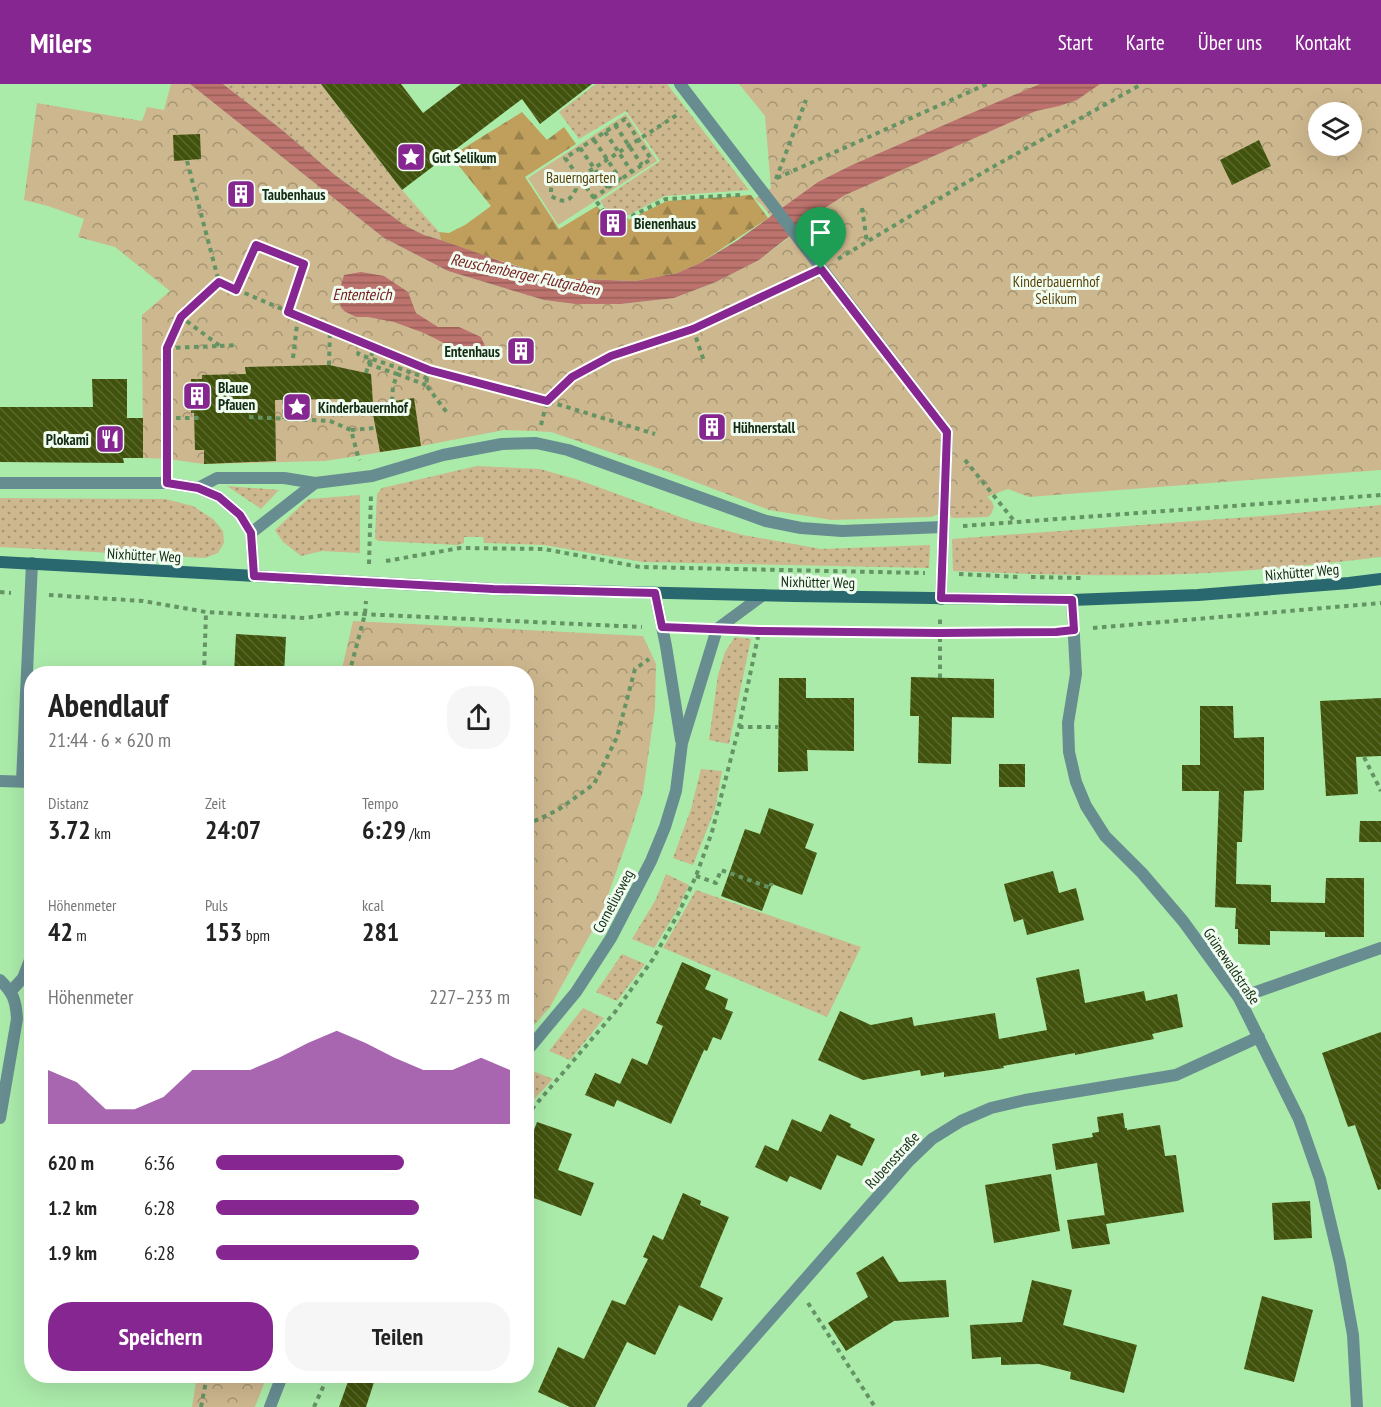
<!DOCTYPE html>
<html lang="de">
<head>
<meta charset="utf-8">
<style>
  :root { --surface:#fff; --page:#f6f6f6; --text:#222; --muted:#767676; --accent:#862690 }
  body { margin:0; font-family:"PT Sans Narrow",sans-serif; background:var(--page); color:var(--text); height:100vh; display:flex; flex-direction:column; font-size:22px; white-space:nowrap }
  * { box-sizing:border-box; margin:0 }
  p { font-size:20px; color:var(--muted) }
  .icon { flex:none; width:33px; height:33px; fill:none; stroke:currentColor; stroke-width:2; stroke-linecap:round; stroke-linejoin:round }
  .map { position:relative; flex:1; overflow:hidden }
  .panel { position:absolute; left:24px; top:582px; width:510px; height:717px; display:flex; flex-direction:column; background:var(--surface); border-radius:24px; box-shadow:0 6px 24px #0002 }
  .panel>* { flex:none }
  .buttons { position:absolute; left:1308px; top:18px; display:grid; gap:12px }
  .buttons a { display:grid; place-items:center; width:54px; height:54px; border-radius:50%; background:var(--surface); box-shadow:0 6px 24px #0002; font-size:30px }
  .pin { position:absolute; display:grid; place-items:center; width:51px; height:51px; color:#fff; margin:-62px -26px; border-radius:50% 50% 50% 0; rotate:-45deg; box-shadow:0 0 6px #0007 }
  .pin .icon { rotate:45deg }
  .round { display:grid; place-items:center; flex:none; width:63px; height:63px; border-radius:24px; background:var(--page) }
  .summary { display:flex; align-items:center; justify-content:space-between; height:102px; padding:0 24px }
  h1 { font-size:33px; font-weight:600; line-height:45px }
  .figures { display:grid; grid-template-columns:repeat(3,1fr); gap:9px; height:102px; padding:6px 24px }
  .figures div { display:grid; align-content:center }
  .figures b { font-size:26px; font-weight:600 }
  .figures small { font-size:16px; font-weight:400 }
  .figures p { font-size:16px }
  .chart { height:168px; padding:12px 24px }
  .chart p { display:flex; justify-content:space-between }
  .chart svg { width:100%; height:108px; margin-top:6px; fill:var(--accent); opacity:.7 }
  .action { display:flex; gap:12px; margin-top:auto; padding:12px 24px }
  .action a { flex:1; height:69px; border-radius:24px; background:var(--accent); color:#fff; font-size:24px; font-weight:600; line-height:69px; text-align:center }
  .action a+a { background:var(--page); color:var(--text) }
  ul { padding:0 24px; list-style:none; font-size:20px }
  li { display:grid; grid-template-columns:96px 72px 1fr; align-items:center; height:45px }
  li i { height:15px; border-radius:8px; background:var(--accent) }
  header { display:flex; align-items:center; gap:36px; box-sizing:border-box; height:84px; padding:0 30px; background:var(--accent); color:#fff }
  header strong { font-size:28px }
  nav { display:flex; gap:33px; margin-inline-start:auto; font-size:21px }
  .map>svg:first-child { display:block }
  .grass { fill:url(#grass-dots) }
  .forest { fill:url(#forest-firs) }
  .park { fill:url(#park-crowns); fill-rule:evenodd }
  .garden { fill:#cdb78e }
  .water { fill:url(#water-rules) }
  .building { fill:url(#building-back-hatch) }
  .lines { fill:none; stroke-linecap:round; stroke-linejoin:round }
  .path { stroke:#649364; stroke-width:4; stroke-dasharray:4.5 4.5; stroke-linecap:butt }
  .service { stroke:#678d91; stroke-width:12 }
  .minor { stroke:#678d91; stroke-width:12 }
  .secondary { stroke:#29686e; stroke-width:12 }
  .route-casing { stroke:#fff; stroke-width:12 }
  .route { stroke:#862690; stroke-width:8 }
  .labels { text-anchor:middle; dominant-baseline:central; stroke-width:6; stroke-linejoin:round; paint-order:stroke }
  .poi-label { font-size:15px; font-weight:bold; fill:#132d14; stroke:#f1fdf0; text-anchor:start }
  .park-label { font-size:15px; fill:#59420b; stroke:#f1fdf0 }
  .street-label { font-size:15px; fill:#132d14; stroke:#f1fdf0 }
  .water-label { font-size:16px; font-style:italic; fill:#751a1d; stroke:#f1fdf0 }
</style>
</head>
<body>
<header>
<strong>Milers</strong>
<nav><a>Start</a><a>Karte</a><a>Über uns</a><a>Kontakt</a></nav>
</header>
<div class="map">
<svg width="1381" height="1323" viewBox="0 0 1381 1323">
  <defs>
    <pattern id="grass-dots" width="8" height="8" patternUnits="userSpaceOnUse" patternTransform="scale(1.5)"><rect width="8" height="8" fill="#cdb78e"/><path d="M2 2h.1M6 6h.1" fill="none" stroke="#a59573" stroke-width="1.8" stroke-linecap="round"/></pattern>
    <pattern id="forest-firs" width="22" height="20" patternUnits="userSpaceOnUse" patternTransform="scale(1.5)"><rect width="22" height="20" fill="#c09f5c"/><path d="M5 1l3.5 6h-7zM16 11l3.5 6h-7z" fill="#9b824b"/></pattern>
    <pattern id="park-crowns" width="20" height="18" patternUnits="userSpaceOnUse" patternTransform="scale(1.5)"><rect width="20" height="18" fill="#cdb78e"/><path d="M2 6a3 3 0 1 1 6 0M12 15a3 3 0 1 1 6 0" fill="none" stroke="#a59573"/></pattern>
    <pattern id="water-rules" width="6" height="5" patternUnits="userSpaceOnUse" patternTransform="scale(1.5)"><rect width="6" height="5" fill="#bc726d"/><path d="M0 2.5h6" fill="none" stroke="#985e58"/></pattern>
    <pattern id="building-back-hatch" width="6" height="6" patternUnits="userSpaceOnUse" patternTransform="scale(1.5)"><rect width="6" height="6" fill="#40520b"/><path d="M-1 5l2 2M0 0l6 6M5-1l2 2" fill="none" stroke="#58682e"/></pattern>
  </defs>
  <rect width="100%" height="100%" fill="#abebaa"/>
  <g class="grass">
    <polygon points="223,0 321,0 402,106 439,148 441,156 424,151 406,142 384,126 335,91 281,45"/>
    <polygon points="596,0 667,0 749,106 665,112 621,135 609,130 600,117 660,77 626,27 579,55 559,28"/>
    <polygon points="477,382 540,385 579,396 691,437 743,451 794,460 821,465 930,461 929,484 643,478 544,461 484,459 483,453 464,453 464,459 458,461 379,457 375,455 377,410 382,404"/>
    <polygon points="954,388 970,391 992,418 994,423 991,430 988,433 954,434 951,433 949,429"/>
    <polygon points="227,402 279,406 261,425"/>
    <polygon points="360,411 360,469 322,467 301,472 283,458 275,446 308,415"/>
    <polygon points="0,414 165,415 193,422 213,435 223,447 224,459 218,469 205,474 0,463"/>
    <path d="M1381,421v52c-74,9 -148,16 -223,18 -68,1 -136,-1 -205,-4l-1,-32 323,-24z"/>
    <polygon points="735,553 751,555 729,660 709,656 718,591 725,568"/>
    <polygon points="701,685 722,687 715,725 693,781 673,774 691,725"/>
    <polygon points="666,790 689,801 676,828 654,864 632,855 656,815"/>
    <polygon points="696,806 861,863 827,933 663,864"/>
    <polygon points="622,870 645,880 617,917 596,908"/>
    <polygon points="583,924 604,934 570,976 549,967"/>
    <polygon points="530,986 553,995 527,1023 527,990"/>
  </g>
  <polygon class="forest" points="522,28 547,56 564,43 576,60 525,93 559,145 597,122 606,133 620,140 667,117 751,111 768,134 700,179 677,189 635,197 556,194 476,169 441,156 439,148 449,149 465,141 491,122 451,72"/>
  <g class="park">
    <path d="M171,0h19l194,154 64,33 96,29 31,4h46l53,-6 42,-16 43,-22 28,-21 -24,-33 -8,-7 16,-11 -6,-72 -26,-32h642v386l-352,27 -21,-8 -77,28 -99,3 -63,-10 -103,-39 -115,-39 -18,-1 -29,-1 -83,16 -96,15 -121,3 -36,-5 -25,-1 -1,-143 28,-24 -55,-44 -37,-10 6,-18 -36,-13 -24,-6 13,-97 105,18 5,-14 17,3zM1318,28h34v34h-34z"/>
    <polygon points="353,537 643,552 656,580 655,624 643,708 630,749 601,831 550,923 527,949 526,590 341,589"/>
    <polygon points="197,1292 267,1292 255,1323 192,1323"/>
  </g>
  <polygon class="garden" points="626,30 657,77 558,141 528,94"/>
  <g class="water">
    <polygon points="190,0 223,0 281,45 335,91 406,142 424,151 441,156 503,178 556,194 635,197 677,189 700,179 738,156 818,98 852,81 974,28 1040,0 1100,0 1077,16 1059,22 1036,27 845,111 823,125 801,142 787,154 759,176 716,198 674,214 621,220 575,220 544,216 448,187 384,154"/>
    <polygon points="361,188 384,192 408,208 416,229 438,243 459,243 481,253 485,262 479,270 474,271 464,269 424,249 394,238 368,233 356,233 344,227 337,215 344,191"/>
  </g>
  <g class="building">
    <polygon points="321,0 401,0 423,29 461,0 592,0 540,40 522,15 402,106"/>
    <polygon points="200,50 201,75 174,77 173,51"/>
    <polygon points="1259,56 1271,82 1232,101 1220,76"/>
    <polygon points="329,281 371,290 373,320 414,314 421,362 380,368 372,325 342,326 342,315 275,316 276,377 204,380 204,366 195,366 194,329 191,329 191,295 202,295 202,291 246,290 245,283"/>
    <polygon points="92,295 127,295 127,334 143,334 143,374 123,374 124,379 0,378 0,323 93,323"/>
    <polygon points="236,550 286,553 284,590 234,590"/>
    <polygon points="911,593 994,595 994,634 952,633 951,680 918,679 919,632 910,632"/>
    <polygon points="779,594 806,594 806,614 854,614 854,667 807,666 808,687 778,688"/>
    <polygon points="1381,614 1381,672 1356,673 1358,710 1326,712 1320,617"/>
    <polygon points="1200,622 1233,622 1234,654 1264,653 1264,706 1244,707 1242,758 1237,758 1236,800 1271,801 1271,818 1325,819 1326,794 1364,794 1364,853 1325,853 1325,848 1270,847 1270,861 1238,860 1238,845 1235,845 1236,824 1215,823 1219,707 1182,707 1182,681 1200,681"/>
    <rect x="999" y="680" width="26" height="23"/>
    <polygon points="769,724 814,740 805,764 817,769 802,811 772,800 762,827 721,812 745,745 760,750"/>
    <polygon points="1360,737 1381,737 1381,758 1359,758"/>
    <polygon points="1053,787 1059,809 1076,804 1084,836 1027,851 1023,835 1014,838 1004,800"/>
    <polygon points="682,878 711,891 705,905 728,915 725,925 733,928 721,956 713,953 707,967 704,966 671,1040 617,1016 614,1023 585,1011 595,989 620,1000 632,974 647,981 663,942 656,939"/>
    <polygon points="1079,885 1085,919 1144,907 1146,917 1177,910 1183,943 1152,950 1154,955 1075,971 1075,969 1003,982 1004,984 944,993 944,988 921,992 920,986 863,996 818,976 840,927 871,941 912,933 914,942 995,929 999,955 1047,946 1036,894"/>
    <polygon points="1381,948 1381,1105 1378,1106 1355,1041 1348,1043 1322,969"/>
    <polygon points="1123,1029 1125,1044 1127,1044 1127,1046 1160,1041 1165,1072 1176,1071 1184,1128 1106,1140 1110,1160 1072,1165 1067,1136 1105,1131 1105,1133 1097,1079 1056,1086 1052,1060 1093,1053 1092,1049 1099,1048 1097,1033"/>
    <polygon points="830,1030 851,1040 850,1043 875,1055 862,1082 837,1071 821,1106 790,1092 787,1098 755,1083 765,1061 778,1067 792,1035 821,1048"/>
    <polygon points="537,1038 572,1050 558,1086 594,1099 581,1132 526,1111 526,1067"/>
    <polygon points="1051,1090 1060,1147 994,1159 985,1101"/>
    <polygon points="683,1109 701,1117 700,1121 729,1133 700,1203 723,1214 712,1237 679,1221 655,1271 627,1258 595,1323 570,1323 538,1308 558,1263 584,1275 612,1216 625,1221 648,1175 643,1173 653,1151 663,1156"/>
    <polygon points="1310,1117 1312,1154 1274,1156 1272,1119"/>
    <polygon points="883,1172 899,1198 946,1196 949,1233 894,1237 846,1267 828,1239 868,1213 856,1189"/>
    <polygon points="1032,1196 1072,1206 1063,1241 1137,1261 1124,1309 1070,1295 1071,1288 1039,1280 1001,1281 1001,1273 972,1275 970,1241 1022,1238"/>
    <polygon points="1262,1212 1313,1226 1294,1298 1244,1285"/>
    <polygon points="350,1292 376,1292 366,1323 339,1323"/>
  </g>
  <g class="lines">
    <g class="path">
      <polyline points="615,41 642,81"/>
      <polyline points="605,48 632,88"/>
      <polyline points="594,56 621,96"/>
      <polyline points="580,64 608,104"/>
      <polyline points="187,77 219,198 298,232 429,286 547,317 655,350"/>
      <path d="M565,92l9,5 2,8c-6,13 -12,15 -25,7 -1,-11 3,-19 14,-20z"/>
      <polyline points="777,94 987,0"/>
      <polyline points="776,95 806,16"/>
      <polyline points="574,97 680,29"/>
      <polyline points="593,114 651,75 625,35 565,74 607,132 620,138 666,115 741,111"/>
      <polyline points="862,124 867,158"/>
      <polyline points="838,175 989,85 1142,0"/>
      <polyline points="236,206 256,161 304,180 288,228"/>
      <polyline points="693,245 704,277"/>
      <polyline points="362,259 358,270 427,294 429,286"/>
      <polyline points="220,262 238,261"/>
      <polyline points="167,264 220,262 181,233"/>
      <polyline points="293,274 298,232"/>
      <polyline points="368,280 397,290 393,303 392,317"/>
      <polyline points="329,281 330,245"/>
      <polyline points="366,289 374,263"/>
      <polyline points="397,290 426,301"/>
      <polyline points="427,294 426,301 448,330"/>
      <polyline points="284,316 284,335"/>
      <polyline points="296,316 296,335"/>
      <polyline points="249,333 330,337 351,346 358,372 360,376"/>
      <polyline points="167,334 203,334"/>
      <polyline points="541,341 547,317 572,293 611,272 693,245 805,193"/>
      <polyline points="351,346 375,344"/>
      <polyline points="965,376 1015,438"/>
      <polyline points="168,382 167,264 181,233 219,198"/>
      <polyline points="963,442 1381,411"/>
      <polyline points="386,477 460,464 544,465 640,483 925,489"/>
      <polyline points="369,480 371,410"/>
      <polyline points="959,490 1018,493"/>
      <polyline points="1031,493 1081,494"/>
      <polyline points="0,508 11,509"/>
      <polyline points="49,511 143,517 206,528 305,534 339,529 642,543"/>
      <polyline points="682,544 699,545"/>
      <polyline points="1093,544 1381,519"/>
      <polyline points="748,547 939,549 1056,548"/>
      <polyline points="204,590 206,528"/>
      <polyline points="349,590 365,530 366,517"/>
      <polyline points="940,594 940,533"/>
      <polyline points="739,643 778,643"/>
      <polyline points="1364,673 1381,707"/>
      <polyline points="526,741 558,726 594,700 617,653 635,585 649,575"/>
      <polyline points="696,792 716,799 721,786 771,804 771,799"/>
      <polyline points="526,1032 615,928 653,875 678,830 696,792 712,748 739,643 759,548"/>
      <polyline points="808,1219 875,1323"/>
      <polyline points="201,1323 207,1292"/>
      <polyline points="314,1323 328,1292"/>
    </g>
    <g class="service">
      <polyline points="198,404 217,394 284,394 315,399"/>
      <polyline points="251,449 315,399 372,392 443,371 502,360 536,359 568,366 766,437 801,444 842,447 943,443"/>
      <polyline points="1239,914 1381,864"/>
    </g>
    <g class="minor">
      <polyline points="680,0 947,348 941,515"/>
      <polyline points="0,399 167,399 198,404 219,413 240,431 251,449 254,492"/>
      <polyline points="655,509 666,562 681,656"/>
      <polyline points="1072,516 1076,590 1068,639 1069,668 1076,698 1086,722 1105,752 1142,789 1183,837 1239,914 1299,1035 1320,1095 1340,1179 1353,1251 1357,1323"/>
      <polyline points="0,697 32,698"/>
      <polyline points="22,697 32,479"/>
      <path d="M0,896c13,13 16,20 17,39l-17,99"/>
      <polyline points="11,907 23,894 32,871"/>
      <polyline points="526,968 576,908 611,854 651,777 665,743 676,707 682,659 717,545 763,511"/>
      <polyline points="270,1323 282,1292"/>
      <polyline points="693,1323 908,1078 932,1055 961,1037 991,1024 1025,1016 1176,991 1259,953"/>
    </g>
    <polyline class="secondary" points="0,478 493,505 794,512 1072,516 1198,511 1349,499 1381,495"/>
  </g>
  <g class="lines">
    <g class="route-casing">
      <polygon id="route" points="256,161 304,180 288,228 429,286 547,317 572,293 611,272 693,245 821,185 947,348 941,514 1072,516 1074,546 1056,548 939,549 759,547 662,543 655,509 493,505 254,492 251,449 240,431 219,413 198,404 167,399 167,264 181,233 219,198 236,206"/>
    </g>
    <use href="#route" class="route"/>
  </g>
  <defs>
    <g id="sight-square" transform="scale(1.5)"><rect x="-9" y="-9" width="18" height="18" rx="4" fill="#862690" stroke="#f1fdf0"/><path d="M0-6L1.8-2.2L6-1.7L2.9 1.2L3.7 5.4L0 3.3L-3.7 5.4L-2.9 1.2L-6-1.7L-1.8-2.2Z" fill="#fff"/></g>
    <g id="building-square" transform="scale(1.5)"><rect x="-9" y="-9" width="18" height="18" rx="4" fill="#862690" stroke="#f1fdf0"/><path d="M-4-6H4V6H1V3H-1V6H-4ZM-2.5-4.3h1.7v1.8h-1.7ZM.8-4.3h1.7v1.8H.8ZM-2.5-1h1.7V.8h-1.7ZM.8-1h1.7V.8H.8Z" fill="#fff"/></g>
    <g id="restaurant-square" transform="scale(1.5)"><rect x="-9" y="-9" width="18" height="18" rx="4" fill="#862690" stroke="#f1fdf0"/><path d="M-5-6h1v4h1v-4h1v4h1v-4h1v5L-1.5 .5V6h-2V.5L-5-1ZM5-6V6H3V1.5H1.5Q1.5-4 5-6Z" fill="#fff"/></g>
  </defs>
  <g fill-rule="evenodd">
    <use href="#sight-square" x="411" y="73"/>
    <use href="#building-square" x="241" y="110"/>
    <use href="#building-square" x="613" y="139"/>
    <use href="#building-square" x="521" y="267"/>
    <use href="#building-square" x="197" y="312"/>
    <use href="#sight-square" x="297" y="323"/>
    <use href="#building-square" x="712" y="343"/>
    <use href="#restaurant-square" x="110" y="355"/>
  </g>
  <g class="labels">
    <g class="poi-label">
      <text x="432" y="73">Gut Selikum</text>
      <text x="262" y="110">Taubenhaus</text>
      <text x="634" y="139">Bienenhaus</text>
      <text x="500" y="267" text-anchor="end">Entenhaus</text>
      <text x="218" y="303">Blaue<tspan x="218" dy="17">Pfauen</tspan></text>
      <text x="318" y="323">Kinderbauernhof</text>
      <text x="733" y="343">Hühnerstall</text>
      <text x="89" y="355" text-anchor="end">Plokami</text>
    </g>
    <g class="park-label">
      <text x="581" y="93">Bauerngarten</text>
      <text x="1056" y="197">Kinderbauernhof<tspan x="1056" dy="17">Selikum</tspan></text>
    </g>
    <g class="street-label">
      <text transform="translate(144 471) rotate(3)">Nixhütter Weg</text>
      <text transform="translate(1302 488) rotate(-5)">Nixhütter Weg</text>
      <text transform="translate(818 498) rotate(1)">Nixhütter Weg</text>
      <text transform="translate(613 817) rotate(-62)">Corneliusweg</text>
      <text transform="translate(1232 882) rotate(56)">Grünewaldstraße</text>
      <text transform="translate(892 1076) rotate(-47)">Rubensstraße</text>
    </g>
    <g class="water-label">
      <text transform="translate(525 190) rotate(12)">Reuschenberger Flutgraben</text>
      <text x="362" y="210">Ententeich</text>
    </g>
  </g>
</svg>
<div class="buttons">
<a><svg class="icon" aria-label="layers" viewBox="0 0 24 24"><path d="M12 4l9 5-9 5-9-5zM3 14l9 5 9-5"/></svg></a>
</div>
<div class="pin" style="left:821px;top:185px;background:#1e9e55"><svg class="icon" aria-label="arrive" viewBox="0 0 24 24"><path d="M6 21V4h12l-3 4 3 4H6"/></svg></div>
<section class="panel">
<div class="summary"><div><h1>Abendlauf</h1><p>21:44 · 6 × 620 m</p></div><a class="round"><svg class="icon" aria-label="share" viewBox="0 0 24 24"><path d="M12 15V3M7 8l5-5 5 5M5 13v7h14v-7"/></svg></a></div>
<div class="figures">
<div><p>Distanz</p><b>3.72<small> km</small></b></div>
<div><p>Zeit</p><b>24:07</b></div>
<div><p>Tempo</p><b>6:29<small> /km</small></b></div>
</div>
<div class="figures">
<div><p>Höhenmeter</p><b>42<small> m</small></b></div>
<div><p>Puls</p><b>153<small> bpm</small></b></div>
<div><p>kcal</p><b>281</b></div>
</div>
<div class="chart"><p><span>Höhenmeter</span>227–233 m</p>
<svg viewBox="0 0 160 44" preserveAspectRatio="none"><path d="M0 44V22L10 27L20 38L30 38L40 33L50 22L60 22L70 22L80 17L90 11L100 6L110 11L120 17L130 22L140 22L150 17L160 22V44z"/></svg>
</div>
<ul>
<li><b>620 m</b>6:36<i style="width:64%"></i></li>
<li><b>1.2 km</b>6:28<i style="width:69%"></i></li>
<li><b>1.9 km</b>6:28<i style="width:69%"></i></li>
</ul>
<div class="action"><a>Speichern</a><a>Teilen</a></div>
</section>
</div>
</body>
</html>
